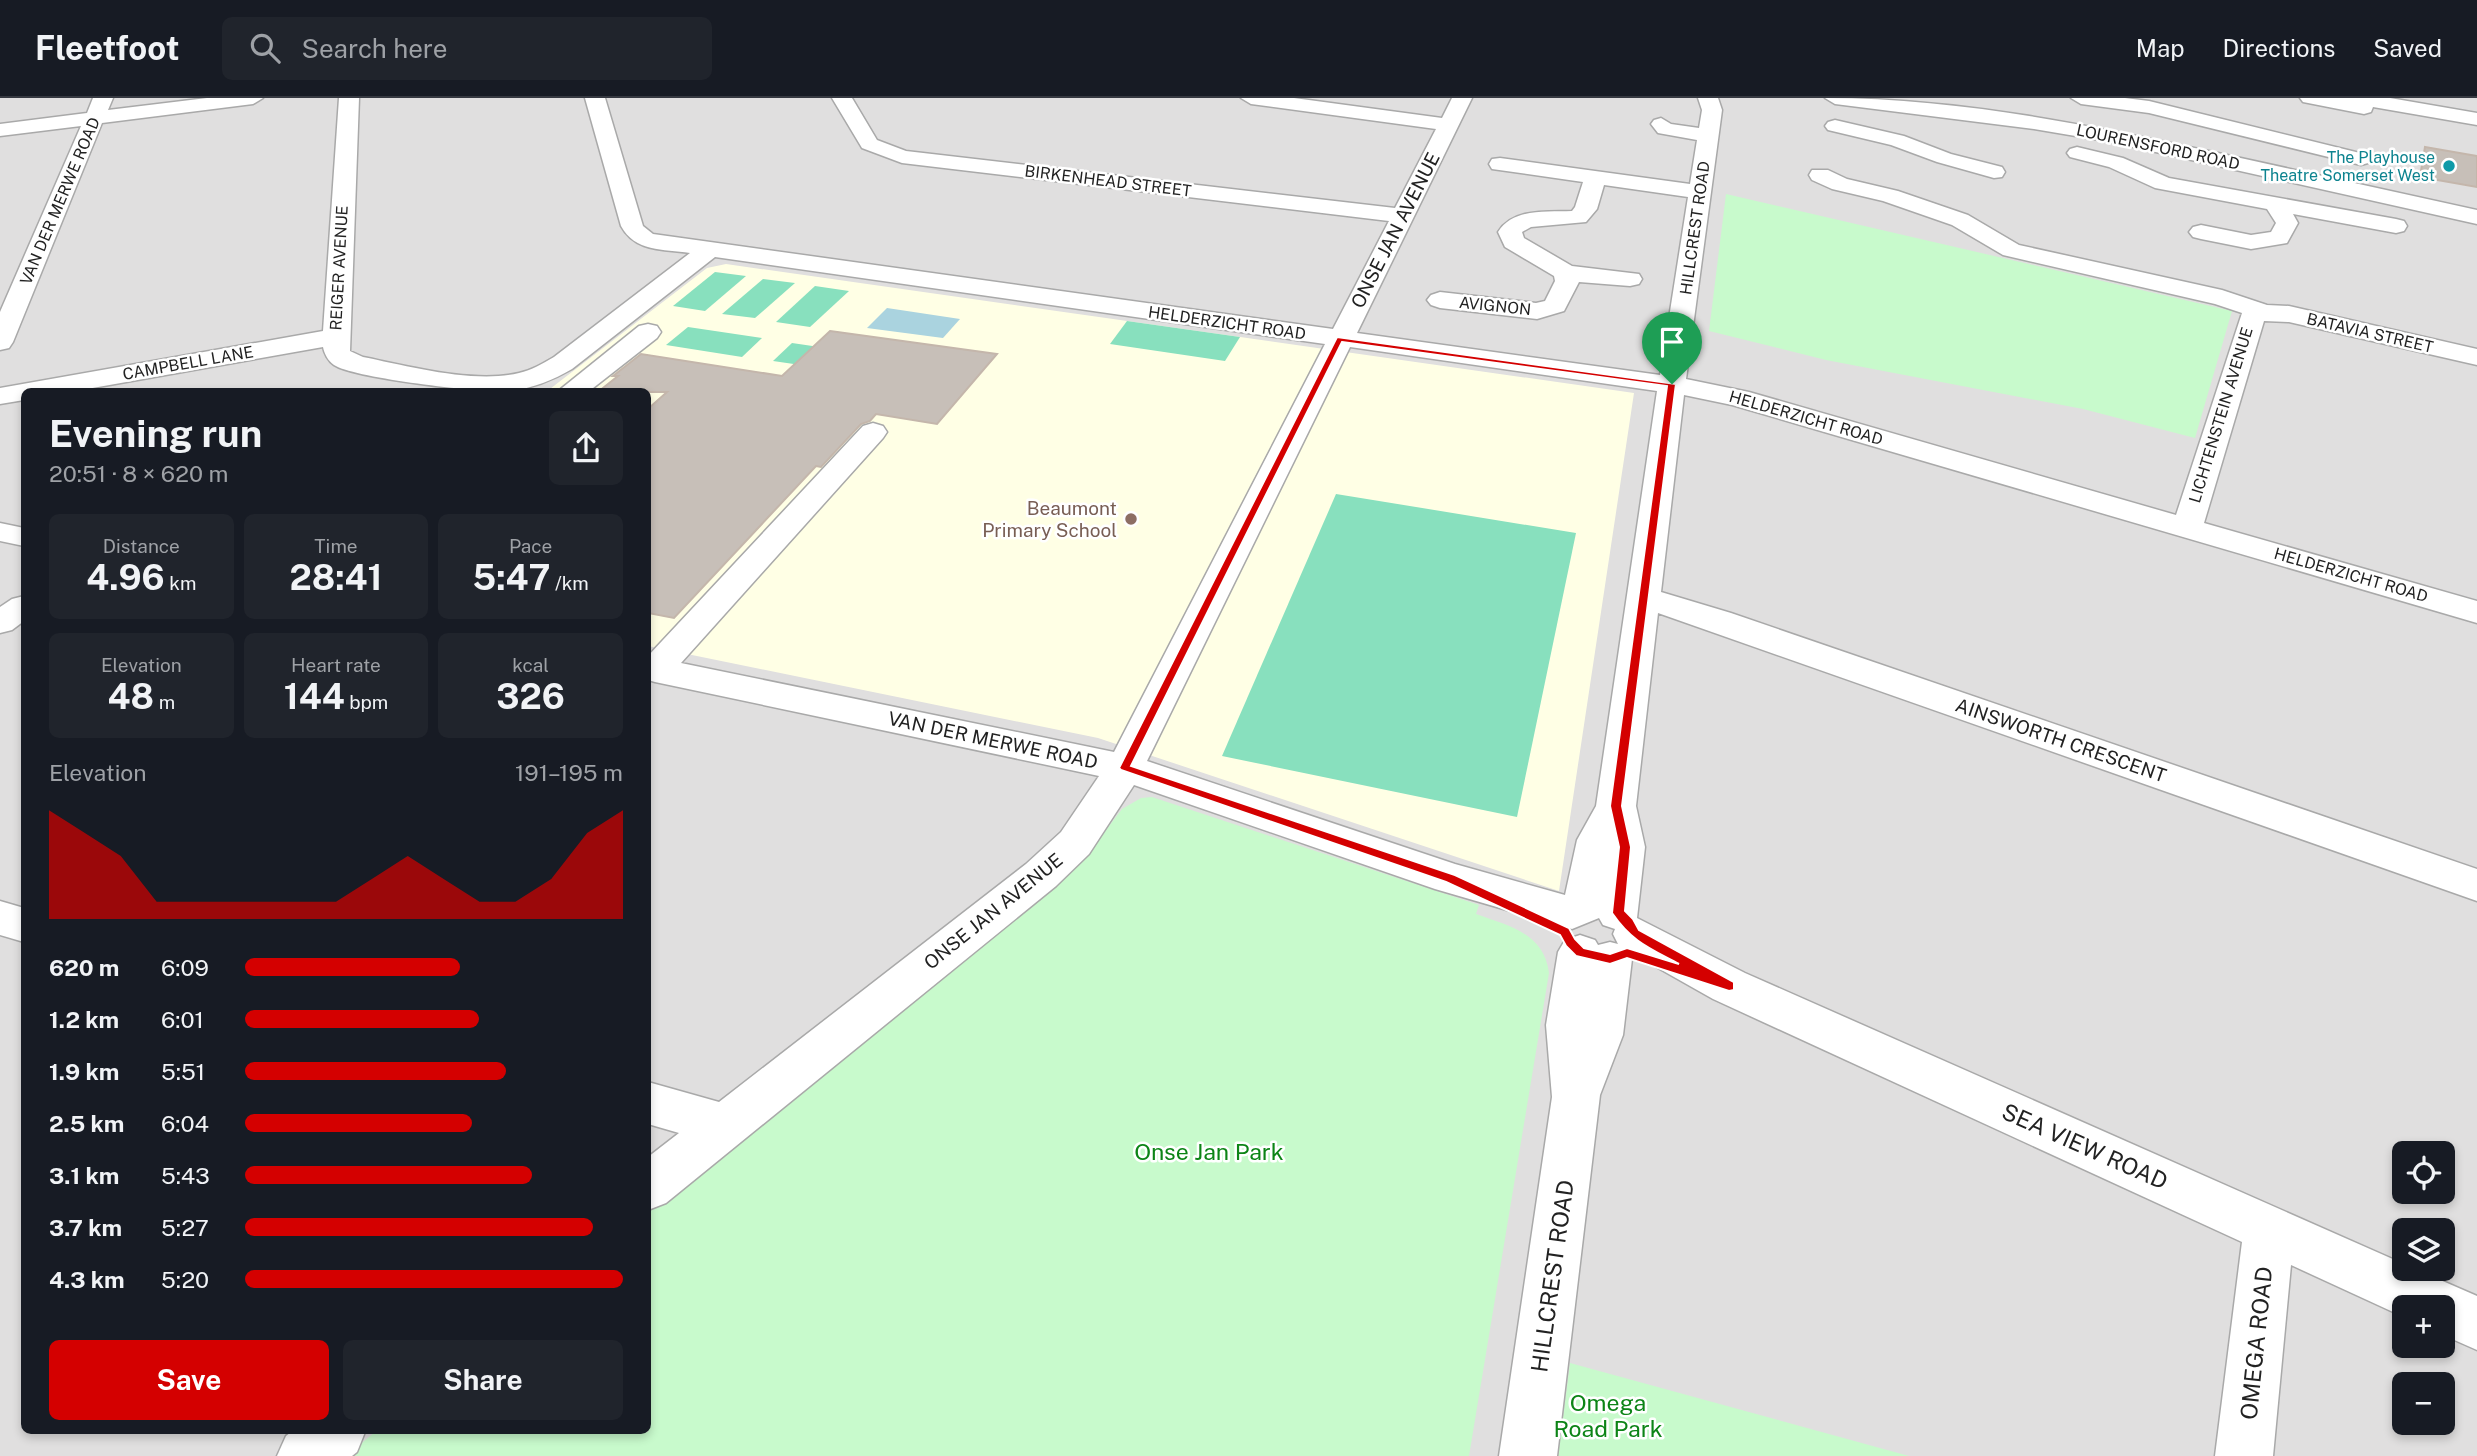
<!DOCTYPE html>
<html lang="en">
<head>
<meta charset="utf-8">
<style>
  :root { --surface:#171b24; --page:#20242c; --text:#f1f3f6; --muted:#9ea1a6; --line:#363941; --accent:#d40000 }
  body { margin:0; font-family:"Public Sans",sans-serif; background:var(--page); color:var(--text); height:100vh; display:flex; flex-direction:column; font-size:26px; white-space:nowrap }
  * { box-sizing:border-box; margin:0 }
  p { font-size:23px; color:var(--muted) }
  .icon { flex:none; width:38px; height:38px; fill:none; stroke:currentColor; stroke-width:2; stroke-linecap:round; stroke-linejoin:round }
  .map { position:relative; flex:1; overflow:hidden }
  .panel { position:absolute; left:21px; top:290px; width:630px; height:1046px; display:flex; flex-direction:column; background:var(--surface); border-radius:10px; box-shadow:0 4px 10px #0003 }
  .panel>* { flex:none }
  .controls { position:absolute; left:2392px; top:1043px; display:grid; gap:14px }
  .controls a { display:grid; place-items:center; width:63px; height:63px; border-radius:10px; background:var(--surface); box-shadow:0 4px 10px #0003; font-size:35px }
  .pin { position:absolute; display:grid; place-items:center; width:60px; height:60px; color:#fff; margin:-72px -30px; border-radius:50% 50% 50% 0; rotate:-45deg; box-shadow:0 0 7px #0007 }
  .pin .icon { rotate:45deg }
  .round { display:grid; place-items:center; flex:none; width:74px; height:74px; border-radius:10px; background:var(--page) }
  .headline { display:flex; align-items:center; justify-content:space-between; height:119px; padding:0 28px }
  h1 { font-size:38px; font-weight:700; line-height:52px }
  .metrics { display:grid; grid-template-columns:repeat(3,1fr); gap:10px; height:119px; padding:7px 28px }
  .metrics div { display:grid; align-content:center; border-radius:10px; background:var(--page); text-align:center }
  .metrics b { font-size:35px; font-weight:700 }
  .metrics small { font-size:19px; font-weight:400 }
  .metrics p { font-size:19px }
  .chart { height:196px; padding:14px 28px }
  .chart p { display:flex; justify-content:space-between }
  .chart svg { width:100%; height:126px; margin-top:7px; fill:var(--accent); opacity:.7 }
  .primary-button { display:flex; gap:14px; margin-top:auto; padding:14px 28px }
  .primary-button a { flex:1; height:80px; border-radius:10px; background:var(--accent); color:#fff; font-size:28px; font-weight:700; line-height:80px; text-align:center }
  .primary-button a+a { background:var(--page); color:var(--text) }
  ul { padding:0 28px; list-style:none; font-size:23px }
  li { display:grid; grid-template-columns:112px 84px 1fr; align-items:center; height:52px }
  li i { height:18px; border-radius:9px; background:var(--accent) }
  header { display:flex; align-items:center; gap:42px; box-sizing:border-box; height:98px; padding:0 35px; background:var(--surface); border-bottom:2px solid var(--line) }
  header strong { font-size:33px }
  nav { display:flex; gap:38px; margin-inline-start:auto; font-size:24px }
  .search { width:490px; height:63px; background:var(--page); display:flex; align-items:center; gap:18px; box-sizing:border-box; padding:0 24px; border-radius:10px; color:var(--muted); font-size:26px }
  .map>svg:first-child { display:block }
  .residential { fill:#e0dfdf; fill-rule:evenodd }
  .education { fill:#ffffe5 }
  .park { fill:#c8facc }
  .pitch { fill:#88e0be }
  .water { fill:#aad3df }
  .building { fill:#c7bfb8; stroke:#c4b6ab; stroke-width:2 }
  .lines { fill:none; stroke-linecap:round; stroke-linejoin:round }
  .minor-casing { stroke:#a9a9a9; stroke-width:3 }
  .minor { fill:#fff; fill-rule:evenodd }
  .route { fill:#d40000; stroke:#fff; stroke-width:2; fill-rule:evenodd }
  .culture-dot { fill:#0f9aa8; stroke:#fff; stroke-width:2.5 }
  .education-dot { fill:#8d6e63; stroke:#fff; stroke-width:2.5 }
  .labels { text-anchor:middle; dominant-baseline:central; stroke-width:5; stroke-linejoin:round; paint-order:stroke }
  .far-street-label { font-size:16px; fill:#222; stroke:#fff }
  .far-culture-label { font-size:16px; fill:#0d838f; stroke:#fff; text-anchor:end }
  .street-label { font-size:19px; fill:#222; stroke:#fff }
  .education-label { font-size:19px; fill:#785e54; stroke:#fff; text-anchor:end }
  .near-street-label { font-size:23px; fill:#222; stroke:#fff }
  .near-park-label { font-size:23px; fill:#0c8416; stroke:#fff }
</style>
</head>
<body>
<header>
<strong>Fleetfoot</strong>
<div class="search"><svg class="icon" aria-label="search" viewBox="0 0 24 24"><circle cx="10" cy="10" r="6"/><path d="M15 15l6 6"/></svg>Search here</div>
<nav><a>Map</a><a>Directions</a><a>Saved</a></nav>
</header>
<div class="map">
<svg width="2477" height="1358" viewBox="0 0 2477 1358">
  <rect width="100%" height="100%" fill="#f2efe9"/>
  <path class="residential" d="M0,0h2477v1358h-2477zM24,294h624v1040h-624zM2404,1055h39v39h-39zM2404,1132h39v39h-39zM2404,1209h39v39h-39zM2404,1286h39v39h-39z"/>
  <polygon class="education" points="726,166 1634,295 1559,793 1098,640 648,548 648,294 546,294 707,170"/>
  <g class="park">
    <polygon points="1726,96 2232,213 2195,340 2083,311 1826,262 1709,233"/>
    <path d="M1152,699l327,108 -3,9c33,12 68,19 73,59l-80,483h-1123l29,-24h273v-219l349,-281 80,-70 19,-19 26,-34 19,-11z"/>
    <polygon points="1570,1265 1909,1358 1558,1358"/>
  </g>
  <g class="pitch">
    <polygon points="715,174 746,178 705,213 673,208"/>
    <polygon points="763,181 795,185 755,220 722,216"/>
    <polygon points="815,188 849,193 810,229 776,224"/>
    <polygon points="1127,223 1240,239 1225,263 1110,246"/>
    <polygon points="688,229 762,240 742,259 666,247"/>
    <polygon points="792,245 867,256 849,274 773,263"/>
    <polygon points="1336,396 1576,435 1517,719 1222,658"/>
  </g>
  <polygon class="water" points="887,210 960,221 943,240 867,230"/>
  <g class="building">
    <polygon points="2425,49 2477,58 2477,89 2420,79"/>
    <polygon points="830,233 997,256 937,326 876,316 870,323 861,326 821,369 816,368 674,520 648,515 648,311 667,294 598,294 618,278 613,278 641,256 782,278"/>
  </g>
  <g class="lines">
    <g class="minor-casing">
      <g id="minor">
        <polygon points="93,0 113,0 108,12 207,0 263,0 253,6 102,25 13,244 9,250 0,252 0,214 81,28 0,38 0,26 87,15"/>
        <path d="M339,0h20l-9,253 13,6c45,9 111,27 156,16 13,-3 23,-9 35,-16l136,-104c-27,-4 -55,-1 -69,-27l-36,-128h20l38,128 10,8 680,95 56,-108 -487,-58 -40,-15 -30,-50h20l25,42 29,11 489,57 41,-79 -185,-25 -10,-6h53l148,20 10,-20h20l-115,235 303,42 28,-178 -84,-12 -7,24 -11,13 -55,5 -9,5 2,6 48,28 67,8 3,5 -3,5 -9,2 -51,-4 -15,29 -27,8 -97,-11 -9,-3 -4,-5 4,-5 9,-3 96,11 9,-2 10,-20 -1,-5 -49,-29 -7,-15c15,-24 48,-20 74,-21l3,-4 8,-25 -91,-13 -3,-5 3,-5 8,-1 190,26 7,-44 -39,-7 -7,-9 3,-4 7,-2 10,6 28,4 3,-18 -4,-12h20l4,12 -36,269 63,13 427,123 66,-202 -27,-9 -212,-49 -51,-30 -69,-24 -51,-12 -20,-9 -3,-5 3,-5h16l19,9 51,12 70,24 51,30 203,45 45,15 22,1 188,43v16l-188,-43 -25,-1 -60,202 273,78v22l-745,-218 -48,-10 -23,197 70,21 746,256v32l-819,-288 -22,193 9,41 -8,71 108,55 659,291v5h11l62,27v54l-34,-15v-28h-39v10l-113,-52 -18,191h-58l27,-214 -529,-243 -85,-48 4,8 -9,76 -23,60 -43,361h-58l53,-359 -6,-72 12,-73 7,-12 15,-5 15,5 3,5 12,-3 8,2 -5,-10 2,-5 -12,-4 -4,-7 -27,11 -137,-40 -301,-104 -45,69 -33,32 -390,317 -18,7v-53l31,-24 -31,-9v-42l71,20 307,-238 35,-32 38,-56 -444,-94 -7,-2v-24l215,-230 10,-3 10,3 4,6 -4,6 -202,225 433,89 211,-408 -610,-87 -143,112c-19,11 -38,19 -61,22 -24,3 -158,-13 -177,-26 -6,-4 -10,-12 -11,-18l-253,45h-46v8l-24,4v-16l323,-57zM1350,249l307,44 -61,415 -19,34 -12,55 -110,-31 -308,-103z"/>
        <path d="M1825,0c133,0 264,27 393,55 86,19 173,38 259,57v14l-366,-82 -77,-13 -199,-25z"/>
        <polygon points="2071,0 2125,0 2149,3 2368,57 2372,61 2368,65 2361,67 2149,15 2081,6"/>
        <polygon points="2300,0 2390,0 2477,15 2477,27 2373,9 2371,14 2364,16 2303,4"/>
        <polygon points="1835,22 1904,38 1951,56 2002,69 2005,74 2002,79 1994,80 1937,64 1891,47 1828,32 1825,28 1828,24"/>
        <polygon points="2077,49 2123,60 2169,80 2396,121 2404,123 2407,128 2404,133 2396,135 2293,116 2298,125 2287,145 2251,151 2201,141 2193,139 2189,134 2193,129 2201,127 2251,137 2271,134 2276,125 2267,111 2155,90 2109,69 2070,59 2067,55 2070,51"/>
        <polygon points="648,226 657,228 661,234 657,240 588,294 557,294 639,228"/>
        <polygon points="0,425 24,430 24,448 0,443"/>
        <polygon points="24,498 24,523 12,532 0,535 0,509 12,501"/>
        <polygon points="0,803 24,810 24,844 0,837"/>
        <polygon points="291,1334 365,1334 357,1354 352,1358 277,1358 286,1338"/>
      </g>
    </g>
    <use href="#minor" class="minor"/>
  </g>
  <path class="route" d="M1337,239l339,47 -54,422 9,41 -6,64 8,8 6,11 95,52v8l-5,1 -102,-33 -17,6 -34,-8 -10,-10 -6,-11 -114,-53 -325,-112 -2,-2zM1342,244l325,44 -57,420 9,41 -7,66c20,29 37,35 67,51l-52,-16 -17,6 -26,-6 -9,-9 -6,-11 -114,-53 -324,-109z"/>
  <circle class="culture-dot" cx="2449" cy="68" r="7"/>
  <circle class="education-dot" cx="1131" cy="421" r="7"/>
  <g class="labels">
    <g class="far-street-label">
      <text transform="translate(2158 49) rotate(12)">LOURENSFORD ROAD</text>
      <text transform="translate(1108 83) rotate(7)">BIRKENHEAD STREET</text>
      <text transform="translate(60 103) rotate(-67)">VAN DER MERWE ROAD</text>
      <text transform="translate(1695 130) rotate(-82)">HILLCREST ROAD</text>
      <text transform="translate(339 170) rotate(-87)">REIGER AVENUE</text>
      <text transform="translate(1495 208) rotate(6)">AVIGNON</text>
      <text transform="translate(1227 225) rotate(8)">HELDERZICHT ROAD</text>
      <text transform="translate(2370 235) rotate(13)">BATAVIA STREET</text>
      <text transform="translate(188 265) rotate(-10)">CAMPBELL LANE</text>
      <text transform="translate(2221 317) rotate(-73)">LICHTENSTEIN AVENUE</text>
      <text transform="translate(1806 320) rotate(16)">HELDERZICHT ROAD</text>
      <text transform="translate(2351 477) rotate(16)">HELDERZICHT ROAD</text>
    </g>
    <g class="far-culture-label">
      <text x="2435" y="59">The Playhouse<tspan x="2435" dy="18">Theatre Somerset West</tspan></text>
    </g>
    <g class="street-label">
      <text transform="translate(1395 132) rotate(-63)">ONSE JAN AVENUE</text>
      <text transform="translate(993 642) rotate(12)">VAN DER MERWE ROAD</text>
      <text transform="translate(2061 642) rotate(19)">AINSWORTH CRESCENT</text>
      <text transform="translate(993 813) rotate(-39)">ONSE JAN AVENUE</text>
    </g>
    <g class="education-label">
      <text x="1117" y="410">Beaumont<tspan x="1117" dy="22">Primary School</tspan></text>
    </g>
    <g class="near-street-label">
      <text transform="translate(2085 1048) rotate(24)">SEA VIEW ROAD</text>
      <text transform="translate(1552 1178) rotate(-82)">HILLCREST ROAD</text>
      <text transform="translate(2256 1245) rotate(-84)">OMEGA ROAD</text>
    </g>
    <g class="near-park-label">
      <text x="1209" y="1053">Onse Jan Park</text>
      <text x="1608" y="1304">Omega<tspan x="1608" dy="26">Road Park</tspan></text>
    </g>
  </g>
</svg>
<div class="controls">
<a><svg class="icon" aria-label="locate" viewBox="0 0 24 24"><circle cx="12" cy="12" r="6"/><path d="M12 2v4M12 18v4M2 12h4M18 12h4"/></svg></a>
<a><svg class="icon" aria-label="layers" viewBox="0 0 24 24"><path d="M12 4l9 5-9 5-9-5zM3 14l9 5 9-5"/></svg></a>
<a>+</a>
<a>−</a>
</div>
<div class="pin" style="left:1672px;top:286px;background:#1e9e55"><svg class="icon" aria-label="arrive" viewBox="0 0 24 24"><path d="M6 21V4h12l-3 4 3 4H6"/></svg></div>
<section class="panel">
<div class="headline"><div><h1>Evening run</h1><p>20:51 · 8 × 620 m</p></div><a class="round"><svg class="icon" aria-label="share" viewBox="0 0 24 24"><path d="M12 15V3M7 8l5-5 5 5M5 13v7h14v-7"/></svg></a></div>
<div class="metrics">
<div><p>Distance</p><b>4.96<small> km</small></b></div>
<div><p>Time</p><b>28:41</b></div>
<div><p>Pace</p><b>5:47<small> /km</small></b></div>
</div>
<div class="metrics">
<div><p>Elevation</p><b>48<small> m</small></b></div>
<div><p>Heart rate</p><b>144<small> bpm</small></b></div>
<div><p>kcal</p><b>326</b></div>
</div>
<div class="chart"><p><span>Elevation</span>191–195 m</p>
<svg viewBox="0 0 160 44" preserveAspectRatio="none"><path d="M0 44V6L10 14L20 22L30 38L40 38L50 38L60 38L70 38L80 38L90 30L100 22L110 30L120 38L130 38L140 30L150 14L160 6V44z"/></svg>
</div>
<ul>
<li><b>620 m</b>6:09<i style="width:57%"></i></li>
<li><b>1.2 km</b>6:01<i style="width:62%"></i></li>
<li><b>1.9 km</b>5:51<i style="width:69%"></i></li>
<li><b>2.5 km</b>6:04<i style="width:60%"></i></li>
<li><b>3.1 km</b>5:43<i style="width:76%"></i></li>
<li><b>3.7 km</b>5:27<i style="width:92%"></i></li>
<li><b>4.3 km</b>5:20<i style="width:100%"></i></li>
</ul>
<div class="primary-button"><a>Save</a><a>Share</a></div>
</section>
</div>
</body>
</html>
